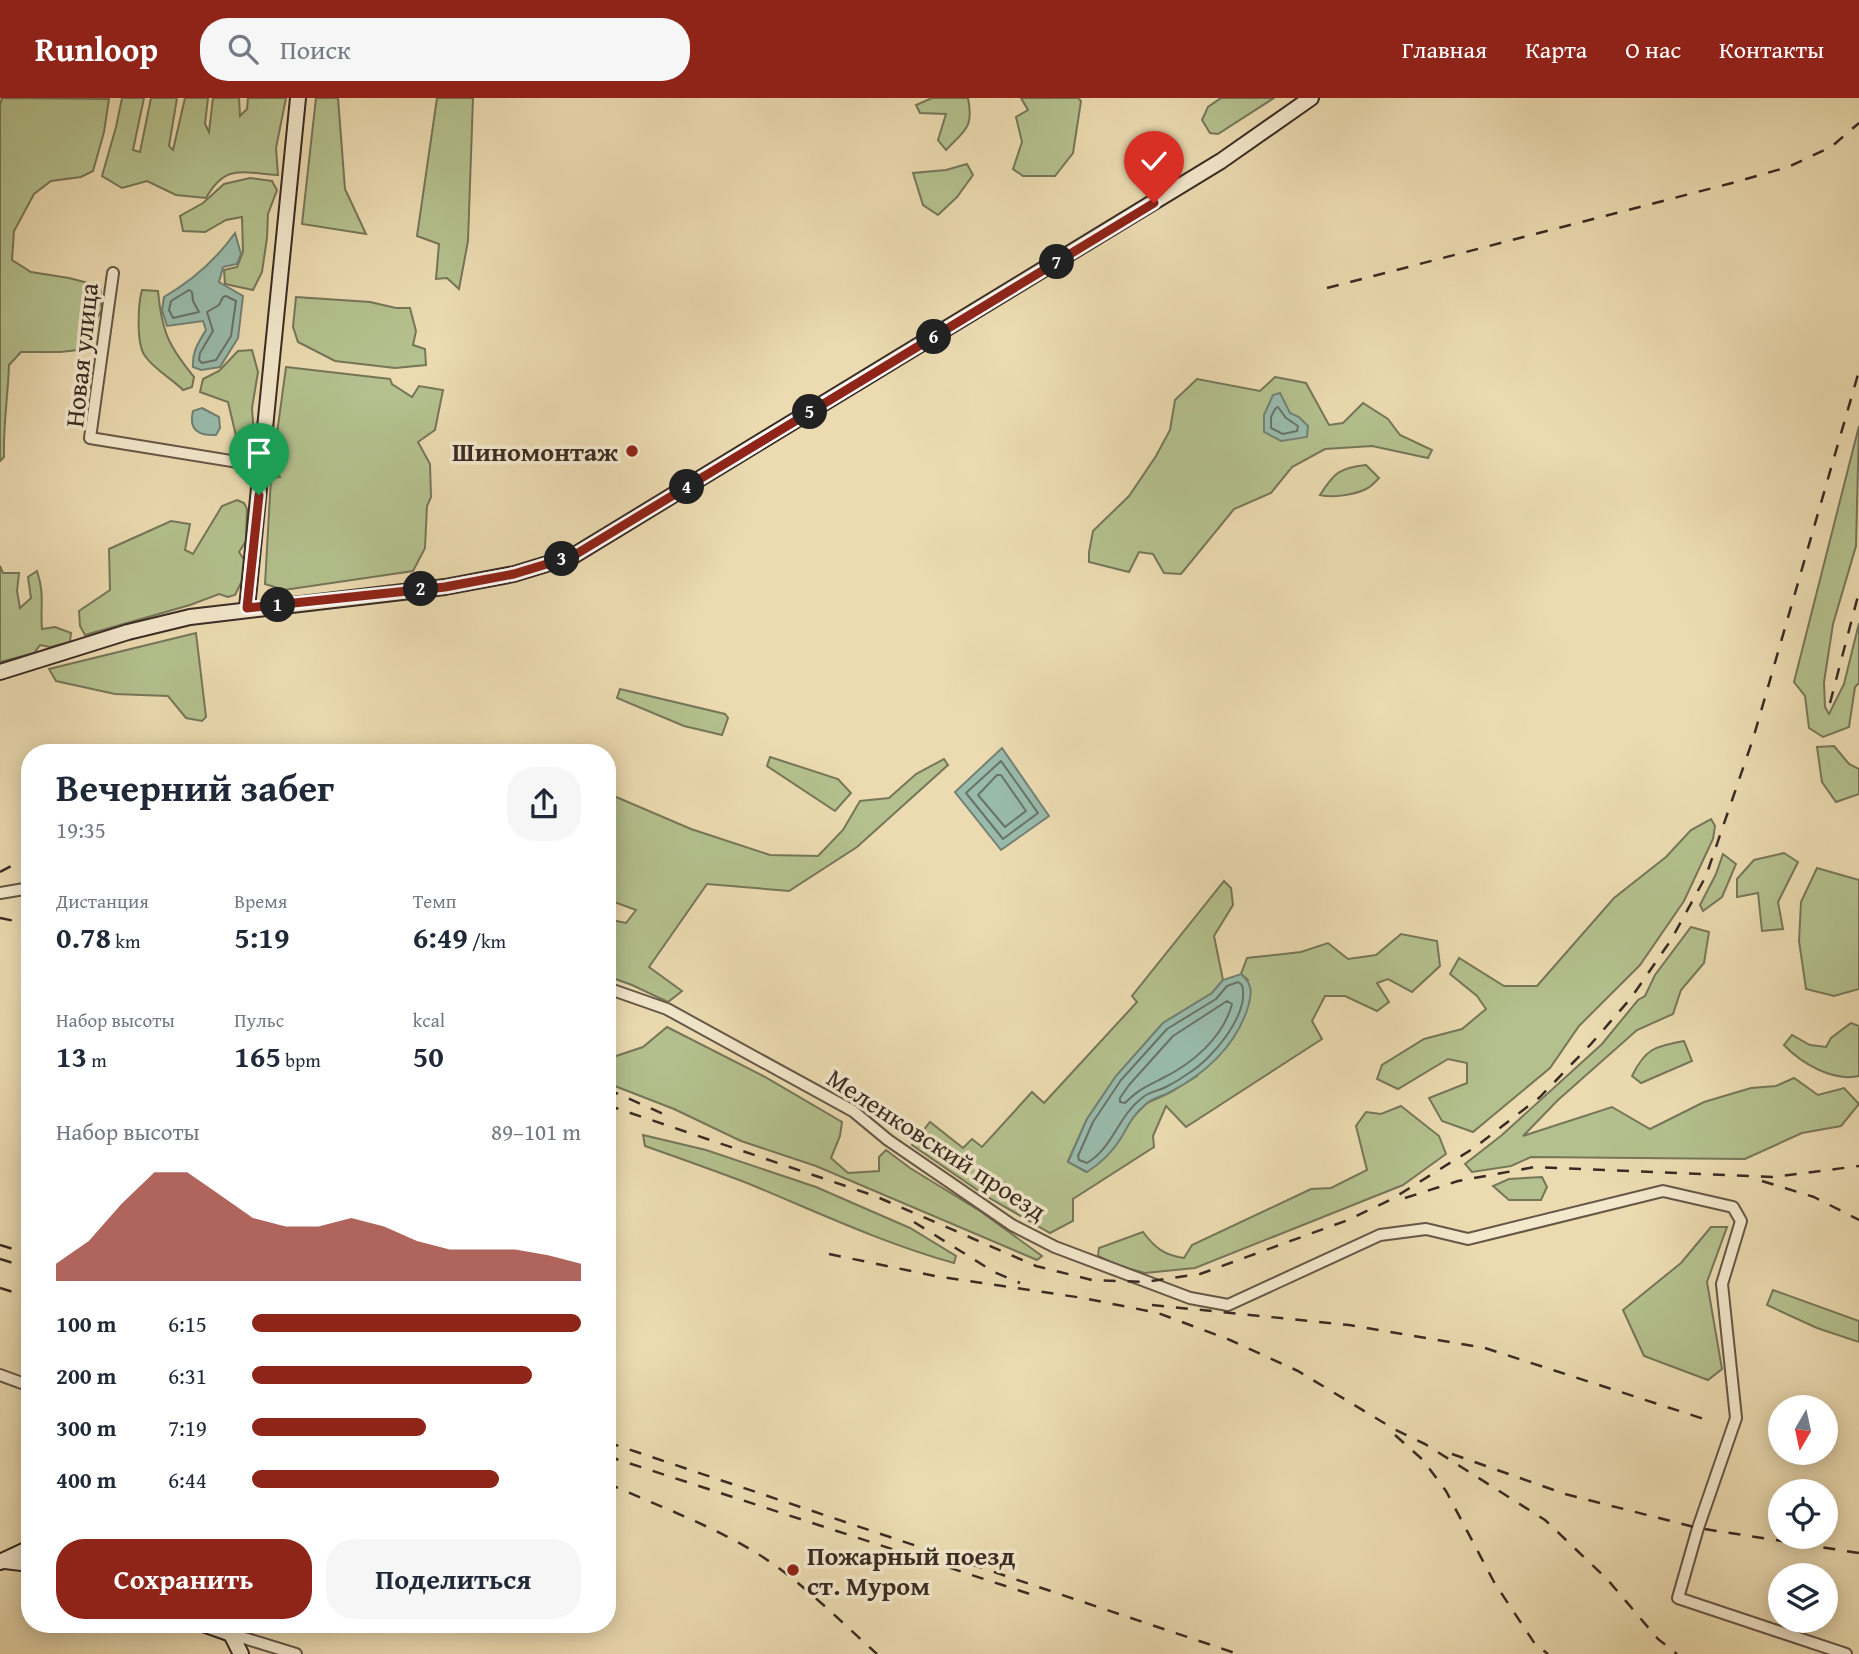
<!DOCTYPE html>
<html lang="ru">
<head>
<meta charset="utf-8">
<style>
  :root { --surface:#fff; --page:#f6f6f7; --text:#1f2937; --muted:#747a83; --accent:#8f2418 }
  body { margin:0; font-family:"Gentium Book Plus",serif; background:var(--page); color:var(--text); height:100vh; display:flex; flex-direction:column; font-size:26px; white-space:nowrap }
  * { box-sizing:border-box; margin:0 }
  p { font-size:23px; color:var(--muted) }
  .icon { flex:none; width:38px; height:38px; fill:none; stroke:currentColor; stroke-width:2; stroke-linecap:round; stroke-linejoin:round }
  .map { position:relative; flex:1; overflow:hidden }
  .details { position:absolute; left:21px; top:646px; width:595px; height:889px; display:flex; flex-direction:column; background:var(--surface); border-radius:28px; box-shadow:0 4px 18px #0003 }
  .details>* { flex:none }
  .needle { width:46px; rotate:189deg }
  .controls { position:absolute; left:1768px; top:1297px; display:grid; gap:14px }
  .controls a { display:grid; place-items:center; width:70px; height:70px; border-radius:50%; background:var(--surface); box-shadow:0 4px 18px #0003; font-size:35px }
  .pin { position:absolute; display:grid; place-items:center; width:60px; height:60px; color:#fff; margin:-72px -30px; border-radius:50% 50% 50% 0; rotate:-45deg; box-shadow:0 0 7px #0007 }
  .pin .icon { rotate:45deg }
  .km { position:absolute; width:35px; height:35px; margin:-18px; border-radius:50%; background:#222; color:#fff; font-size:19px; line-height:35px; text-align:center }
  .round { display:grid; place-items:center; flex:none; width:74px; height:74px; border-radius:28px; background:var(--page) }
  .headline { display:flex; align-items:center; justify-content:space-between; height:119px; padding:0 35px }
  h1 { font-size:38px; font-weight:600; line-height:52px }
  .stats { display:grid; grid-template-columns:repeat(3,1fr); gap:10px; height:119px; padding:7px 35px }
  .stats div { display:grid; align-content:center }
  .stats b { font-size:30px; font-weight:600 }
  .stats small { font-size:19px; font-weight:400 }
  .stats p { font-size:19px }
  .chart { height:196px; padding:14px 35px }
  .chart p { display:flex; justify-content:space-between }
  .chart svg { width:100%; height:126px; margin-top:7px; fill:var(--accent); opacity:.7 }
  .cta { display:flex; gap:14px; margin-top:auto; padding:14px 35px }
  .cta a { flex:1; height:80px; border-radius:28px; background:var(--accent); color:#fff; font-size:28px; font-weight:600; line-height:80px; text-align:center }
  .cta a+a { background:var(--page); color:var(--text) }
  ul { padding:0 35px; list-style:none; font-size:23px }
  li { display:grid; grid-template-columns:112px 84px 1fr; align-items:center; height:52px }
  li i { height:18px; border-radius:9px; background:var(--accent) }
  header { display:flex; align-items:center; gap:42px; box-sizing:border-box; height:98px; padding:0 35px; background:var(--accent); color:#fff }
  header strong { font-size:33px }
  nav { display:flex; gap:38px; margin-inline-start:auto; font-size:24px }
  .search { width:490px; height:63px; background:var(--page); display:flex; align-items:center; gap:18px; box-sizing:border-box; padding:0 24px; border-radius:28px; color:var(--muted); font-size:26px }
  .map>svg:first-child { display:block }
  .green { fill:#b4c18e; stroke:#767659; stroke-width:2 }
  .water { fill:#99bbab; stroke:#738175; stroke-width:2 }
  .lines { fill:none; stroke-linecap:round; stroke-linejoin:round }
  .shore { stroke:#697368; stroke-width:2 }
  .street-casing { stroke:#665747; stroke-width:14 }
  .secondary-casing { stroke:#392b24; stroke-width:18 }
  .street { stroke:#f3e8cc; stroke-width:10 }
  .secondary { stroke:#f3e8cc; stroke-width:14 }
  .rail { stroke:#392b24; stroke-width:2.5; stroke-dasharray:12 12; stroke-linecap:butt }
  .route-casing { stroke:#fff; stroke-width:14 }
  .route { stroke:#8f2418; stroke-width:9 }
  .poi-dot { fill:#8f2418; stroke:#f3e8cc; stroke-width:2.5 }
  .labels { text-anchor:middle; dominant-baseline:central; stroke-width:7; stroke-linejoin:round; paint-order:stroke }
  .street-label { font-size:26px; fill:#392b24; stroke:#f3e8cc }
  .poi-label { font-size:26px; font-weight:bold; fill:#392b24; stroke:#f3e8cc; text-anchor:end }
</style>
</head>
<body>
<header>
<strong>Runloop</strong>
<div class="search"><svg class="icon" aria-label="search" viewBox="0 0 24 24"><circle cx="10" cy="10" r="6"/><path d="M15 15l6 6"/></svg>Поиск</div>
<nav><a>Главная</a><a>Карта</a><a>О нас</a><a>Контакты</a></nav>
</header>
<div class="map">
<svg width="1859" height="1556" viewBox="0 0 1859 1556">
  <rect width="100%" height="100%" fill="#ecdbb1"/>
  <filter id="stains"><feTurbulence type="fractalNoise" baseFrequency=".00286" numOctaves="4"/><feColorMatrix values="0 0 0 0 .2 0 0 0 0 .09 0 0 0 0 .02 0 0 0 .5 -.17"/></filter>
  <radialGradient id="worn" r=".72"><stop offset=".6" stop-color="#630" stop-opacity="0"/><stop offset="1" stop-color="#630" stop-opacity=".3"/></radialGradient>
  <g class="green">
    <path d="M2,0l107,1 -5,33 -11,39 -12,6 -30,4 -17,13 -20,37 -2,29 19,12 38,6 31,8 2,24 -11,17 -4,22 -27,3h-39l-12,13c-1,31 -6,61 -5,92l-4,4v-356z"/>
    <path d="M122,0h22l-11,52 7,2 11,-54h26l-8,48 4,4 12,-52h23l-3,26 4,8 4,-34h26l1,18 7,-7 1,-11h38l-10,50 2,27c-36,-2 -52,-12 -72,23l-30,-3 -29,-14 -25,7 -20,-12 14,-49z"/>
    <polygon points="316,0 338,0 345,91 366,136 302,126"/>
    <polygon points="437,0 473,0 468,143 459,191 447,180 436,181 439,146 417,138"/>
    <path d="M932,0h36c6,30 -3,32 -22,52l-8,-10 8,-26 -26,-1 -4,-8z"/>
    <polygon points="1021,0 1078,0 1081,3 1073,55 1055,78 1023,78 1013,71 1022,44 1016,19 1028,12"/>
    <polygon points="1221,0 1274,0 1218,36 1210,35 1202,22 1208,9"/>
    <polygon points="967,66 973,77 957,99 938,117 923,107 913,75 946,72"/>
    <polygon points="250,80 272,83 277,92 268,116 267,140 262,174 253,192 225,186 224,172 237,169 243,154 242,119 226,122 205,134 183,133 180,118 203,105 224,86"/>
    <path d="M142,192l16,1c4,41 10,54 36,86l-2,10 -9,3c-12,-12 -28,-20 -38,-34 -9,-12 -7,-52 -3,-66z"/>
    <polygon points="296,199 370,204 396,210 410,210 416,233 413,247 425,251 426,267 395,270 335,263 298,244 293,229"/>
    <polygon points="252,252 258,274 252,310 254,339 244,354 237,342 228,304 200,294 203,281 219,273 238,253"/>
    <polygon points="286,269 390,281 392,286 412,299 419,288 443,292 435,332 418,344 430,366 431,399 427,408 425,450 413,473 284,492 265,486 271,380 280,379 273,365"/>
    <polygon points="1275,279 1306,285 1329,327 1343,325 1363,305 1388,321 1400,337 1432,352 1428,360 1372,348 1325,351 1292,369 1271,395 1234,411 1181,476 1164,475 1153,456 1139,454 1129,474 1089,464 1089,454 1093,433 1129,398 1156,358 1170,332 1175,302 1197,281 1260,293"/>
    <polygon points="1859,328 1856,448 1833,526 1824,584 1825,609 1829,616 1844,586 1859,525 1859,585 1855,589 1849,629 1823,639 1809,630 1805,598 1794,584"/>
    <path d="M1366,367l13,13c-4,4 -8,9 -13,11 -12,6 -34,9 -46,6 14,-22 19,-27 46,-30z"/>
    <polygon points="237,402 244,405 247,411 246,443 239,454 245,463 242,483 235,497 228,499 219,496 190,507 85,537 80,528 79,513 110,492 109,451 171,423 190,426 185,452 193,456 222,408"/>
    <path d="M0,468l3,7h16l-2,18 3,17 11,-10 -3,-21 9,-6c8,24 3,34 5,58l13,-2 16,6 -1,9 -20,5 -10,-2 -6,8 -34,9z"/>
    <polygon points="196,535 206,619 202,623 186,620 168,598 115,596 56,583 49,571"/>
    <polygon points="620,591 725,616 728,620 722,637 684,628 617,600"/>
    <polygon points="1834,648 1849,666 1859,671 1859,696 1836,704 1822,684 1817,649"/>
    <polygon points="770,659 838,681 851,695 835,713 767,668"/>
    <polygon points="944,661 948,667 857,749 789,793 707,786 649,869 682,893 668,904 632,887 607,878 607,821 626,825 636,812 614,804 607,797 607,695 691,731 770,757 818,758 843,732 860,703 889,700 916,676"/>
    <polygon points="1711,721 1715,728 1713,741 1684,803 1640,867 1579,928 1550,970 1473,1034 1442,1023 1429,1000 1467,985 1467,965 1448,961 1398,991 1377,981 1382,967 1424,941 1462,931 1486,911 1477,898 1450,876 1459,860 1504,888 1537,888 1614,800 1666,759 1691,732"/>
    <polygon points="1784,755 1798,764 1778,804 1783,831 1762,833 1758,795 1737,799 1737,781 1754,762"/>
    <polygon points="1723,756 1736,766 1722,799 1703,813 1700,807 1716,776"/>
    <polygon points="1817,770 1859,782 1859,891 1834,898 1806,891 1799,843 1801,804"/>
    <polygon points="1224,783 1231,790 1233,807 1214,838 1223,882 1212,895 1163,925 1116,978 1087,1021 1068,1063 1086,1074 1120,1041 1129,1023 1147,1005 1169,995 1197,978 1248,882 1241,876 1247,860 1301,854 1328,845 1348,861 1376,857 1401,836 1437,843 1440,868 1412,894 1388,881 1377,885 1389,904 1377,913 1345,898 1325,898 1312,923 1322,941 1186,1029 1166,1008 1153,1038 1154,1049 1073,1101 1073,1123 1050,1135 986,1098 912,1047 930,1024 963,1050 972,1041 982,1049 1032,994 1044,1005 1137,904 1132,898"/>
    <polygon points="1691,829 1709,834 1704,865 1681,892 1673,916 1637,932 1558,1002 1523,1038 1612,1009 1650,1031 1704,1004 1751,990 1776,988 1794,980 1818,997 1844,990 1859,1006 1841,1028 1802,1035 1745,1061 1531,1059 1511,1068 1472,1074 1465,1066 1502,1037 1602,946 1638,902 1645,898 1655,877"/>
    <path d="M1851,925l8,3v50c-26,6 -58,-13 -75,-31l8,-10 18,10 16,2 5,-9z"/>
    <polygon points="667,929 765,979 842,1024 840,1038 831,1060 848,1075 879,1073 879,1059 886,1052 910,1070 980,1113 1042,1158 1037,1162 816,1068 741,1043 674,1011 607,985 607,961 643,949"/>
    <path d="M1684,943l8,20 -51,22 -9,-7c13,-27 23,-30 52,-35z"/>
    <path d="M1401,1008l38,30 7,18 -43,31 -208,83 -50,5 -26,-7 -21,-10 1,-8 44,-16c12,16 21,23 41,26l8,-13 119,-56 20,-1 36,-18 -11,-44 10,-14 15,2z"/>
    <path d="M643,1037l63,15 110,37 94,41 46,28 -2,7c-72,-20 -139,-52 -207,-80 -34,-13 -68,-25 -102,-37z"/>
    <polygon points="1542,1079 1547,1089 1541,1102 1509,1102 1493,1088 1509,1081"/>
    <polygon points="1711,1129 1727,1129 1707,1184 1722,1271 1708,1282 1644,1258 1623,1212 1681,1165"/>
    <polygon points="1773,1192 1859,1223 1859,1244 1817,1230 1767,1207"/>
  </g>
  <g class="water">
    <path d="M235,135l6,21 -4,10 -14,3 -4,15 24,14 -5,42 -18,29 -19,3 -8,-3c-1,-15 5,-24 13,-37l-3,-9 -36,5 -5,-16 2,-13c29,-17 52,-37 71,-64z"/>
    <polygon points="1280,295 1290,315 1299,319 1308,328 1307,339 1281,343 1264,334 1264,317 1273,297"/>
    <path d="M202,310l17,9 1,11 -4,7c-17,1 -28,-5 -23,-24z"/>
    <polygon points="1002,650 1049,718 1001,752 955,694"/>
    <path d="M1241,876c12,10 11,19 7,33 -12,39 -43,67 -78,85 -7,4 -18,6 -24,12 -12,9 -18,22 -25,34 -9,15 -20,25 -34,34l-19,-10 19,-43 29,-43 47,-53 49,-30 11,-13z"/>
  </g>
  <g class="lines">
    <g class="shore">
      <polygon points="189,192 192,194 193,203 199,214 173,220 169,212 171,203"/>
      <polygon points="226,198 236,203 231,238 216,262 202,265 199,262 200,255 213,233 207,214 219,207 223,199"/>
      <polygon points="1278,309 1286,320 1298,328 1297,333 1283,336 1271,330 1271,319 1275,311"/>
      <polygon points="1001,663 1038,715 1003,741 966,695"/>
      <polygon points="997,677 1001,677 1026,713 1005,729 978,697"/>
      <path d="M1238,884l4,3c8,29 -29,73 -53,88 -7,5 -15,10 -23,14 -8,4 -18,5 -24,11 -24,18 -29,50 -55,65l-8,-3 -1,-4 15,-34 28,-42 46,-51 49,-30 11,-13z"/>
      <path d="M1227,903l5,3c-9,34 -40,60 -71,75 -16,8 -23,11 -36,24l-5,-1v-4l9,-13 44,-49z"/>
    </g>
    <g class="street-casing">
      <g id="street">
        <polyline points="113,175 90,340 262,368"/>
        <polyline points="0,795 30,790"/>
        <polyline points="607,890 667,911 853,1013 888,1042 1012,1127 1055,1149 1190,1200 1228,1207 1380,1137 1426,1131 1468,1141 1663,1093 1733,1109 1741,1123 1722,1186 1736,1320 1698,1430 1678,1500 1846,1556"/>
        <polyline points="0,1277 30,1288"/>
        <polyline points="231,1536 296,1556"/>
      </g>
    </g>
    <g class="secondary-casing">
      <g id="secondary">
        <polyline points="247,510 298,0"/>
        <polyline points="0,574 128,534 190,519 445,489 514,476 573,458 1221,63 1311,0"/>
        <polyline points="5,1463 30,1466"/>
        <polyline points="0,1464 30,1450"/>
        <polyline points="203,1526 231,1536"/>
        <polyline points="231,1526 231,1536 241,1556"/>
      </g>
    </g>
    <use href="#street" class="street"/>
    <use href="#secondary" class="secondary"/>
    <g class="rail">
      <polyline points="1327,190 1732,85 1788,69 1831,49 1859,25"/>
      <polyline points="1830,605 1859,494"/>
      <polyline points="0,774 30,758"/>
      <polyline points="0,820 30,826"/>
      <polyline points="607,991 668,1018"/>
      <polyline points="607,1007 875,1098 1036,1168 1092,1182 1145,1184 1200,1176 1348,1122 1392,1101 1474,1050 1540,999 1591,946 1631,900 1671,842 1706,778 1753,641 1859,273"/>
      <polyline points="1762,1083 1814,1099 1859,1122"/>
      <polyline points="1405,1100 1458,1083 1535,1069 1773,1079 1859,1068"/>
      <polyline points="914,1124 994,1174 1020,1185"/>
      <polyline points="0,1147 30,1156"/>
      <polyline points="829,1156 935,1178 1083,1200 1158,1215 1230,1242 1298,1273 1394,1331 1425,1346 1545,1422 1607,1481 1658,1541 1677,1556"/>
      <polyline points="0,1161 30,1170"/>
      <polyline points="0,1190 30,1199"/>
      <polyline points="1152,1207 1349,1227 1485,1250 1704,1321"/>
      <polyline points="1395,1337 1423,1362 1446,1393 1494,1484 1535,1546 1548,1556"/>
      <polyline points="607,1344 1238,1556"/>
      <polyline points="1452,1356 1565,1396 1698,1430 1859,1455"/>
      <polyline points="607,1358 1036,1498"/>
      <path d="M607,1385c51,23 104,42 151,71 43,27 81,66 119,100"/>
    </g>
  </g>
  <g class="lines">
    <g class="route-casing">
      <polyline id="route" points="259,397 247,510 445,489 514,476 573,458 1154,105"/>
    </g>
    <use href="#route" class="route"/>
  </g>
  <g class="poi-dot">
    <circle cx="632" cy="353" r="7"/>
    <circle cx="793" cy="1472" r="7"/>
  </g>
  <g class="labels">
    <g class="street-label">
      <text transform="translate(81 257) rotate(-84)">Новая улица</text>
      <text transform="translate(937 1046) rotate(33)">Меленковский проезд</text>
    </g>
    <g class="poi-label">
      <text x="618" y="353">Шиномонтаж</text>
      <text x="807" y="1457" text-anchor="start">Пожарный поезд<tspan x="807" dy="30">ст. Муром</tspan></text>
    </g>
  </g>
  <rect width="100%" height="100%" filter="url(#stains)"/>
  <rect width="100%" height="100%" fill="url(#worn)"/>
</svg>
<div class="controls">
<a><svg class="needle" viewBox="-14 -14 28 28"><path d="M0-13l5 13h-10z" fill="#e53935"/><path d="M0 13l5-13h-10z" fill="#747a83"/></svg></a>
<a><svg class="icon" aria-label="locate" viewBox="0 0 24 24"><circle cx="12" cy="12" r="6"/><path d="M12 2v4M12 18v4M2 12h4M18 12h4"/></svg></a>
<a><svg class="icon" aria-label="layers" viewBox="0 0 24 24"><path d="M12 4l9 5-9 5-9-5zM3 14l9 5 9-5"/></svg></a>
</div>
<div class="pin" style="left:259px;top:397px;background:#1e9e55"><svg class="icon" aria-label="arrive" viewBox="0 0 24 24"><path d="M6 21V4h12l-3 4 3 4H6"/></svg></div>
<div class="pin" style="left:1154px;top:105px;background:#d93025"><svg class="icon" aria-label="check" viewBox="0 0 24 24"><path d="M5 12l5 5 9-10"/></svg></div>
<b class="km" style="left:278px;top:507px">1</b>
<b class="km" style="left:421px;top:491px">2</b>
<b class="km" style="left:562px;top:461px">3</b>
<b class="km" style="left:687px;top:389px">4</b>
<b class="km" style="left:810px;top:314px">5</b>
<b class="km" style="left:934px;top:239px">6</b>
<b class="km" style="left:1057px;top:164px">7</b>
<section class="details">
<div class="headline"><div><h1>Вечерний забег</h1><p>19:35</p></div><a class="round"><svg class="icon" aria-label="share" viewBox="0 0 24 24"><path d="M12 15V3M7 8l5-5 5 5M5 13v7h14v-7"/></svg></a></div>
<div class="stats">
<div><p>Дистанция</p><b>0.78<small> km</small></b></div>
<div><p>Время</p><b>5:19</b></div>
<div><p>Темп</p><b>6:49<small> /km</small></b></div>
</div>
<div class="stats">
<div><p>Набор высоты</p><b>13<small> m</small></b></div>
<div><p>Пульс</p><b>165<small> bpm</small></b></div>
<div><p>kcal</p><b>50</b></div>
</div>
<div class="chart"><p><span>Набор высоты</span>89–101 m</p>
<svg viewBox="0 0 160 44" preserveAspectRatio="none"><path d="M0 44V38L10 30L20 17L30 6L40 6L50 14L60 22L70 25L80 25L90 22L100 25L110 30L120 33L130 33L140 33L150 35L160 38V44z"/></svg>
</div>
<ul>
<li><b>100 m</b>6:15<i style="width:100%"></i></li>
<li><b>200 m</b>6:31<i style="width:85%"></i></li>
<li><b>300 m</b>7:19<i style="width:53%"></i></li>
<li><b>400 m</b>6:44<i style="width:75%"></i></li>
</ul>
<div class="cta"><a>Сохранить</a><a>Поделиться</a></div>
</section>
</div>
</body>
</html>
